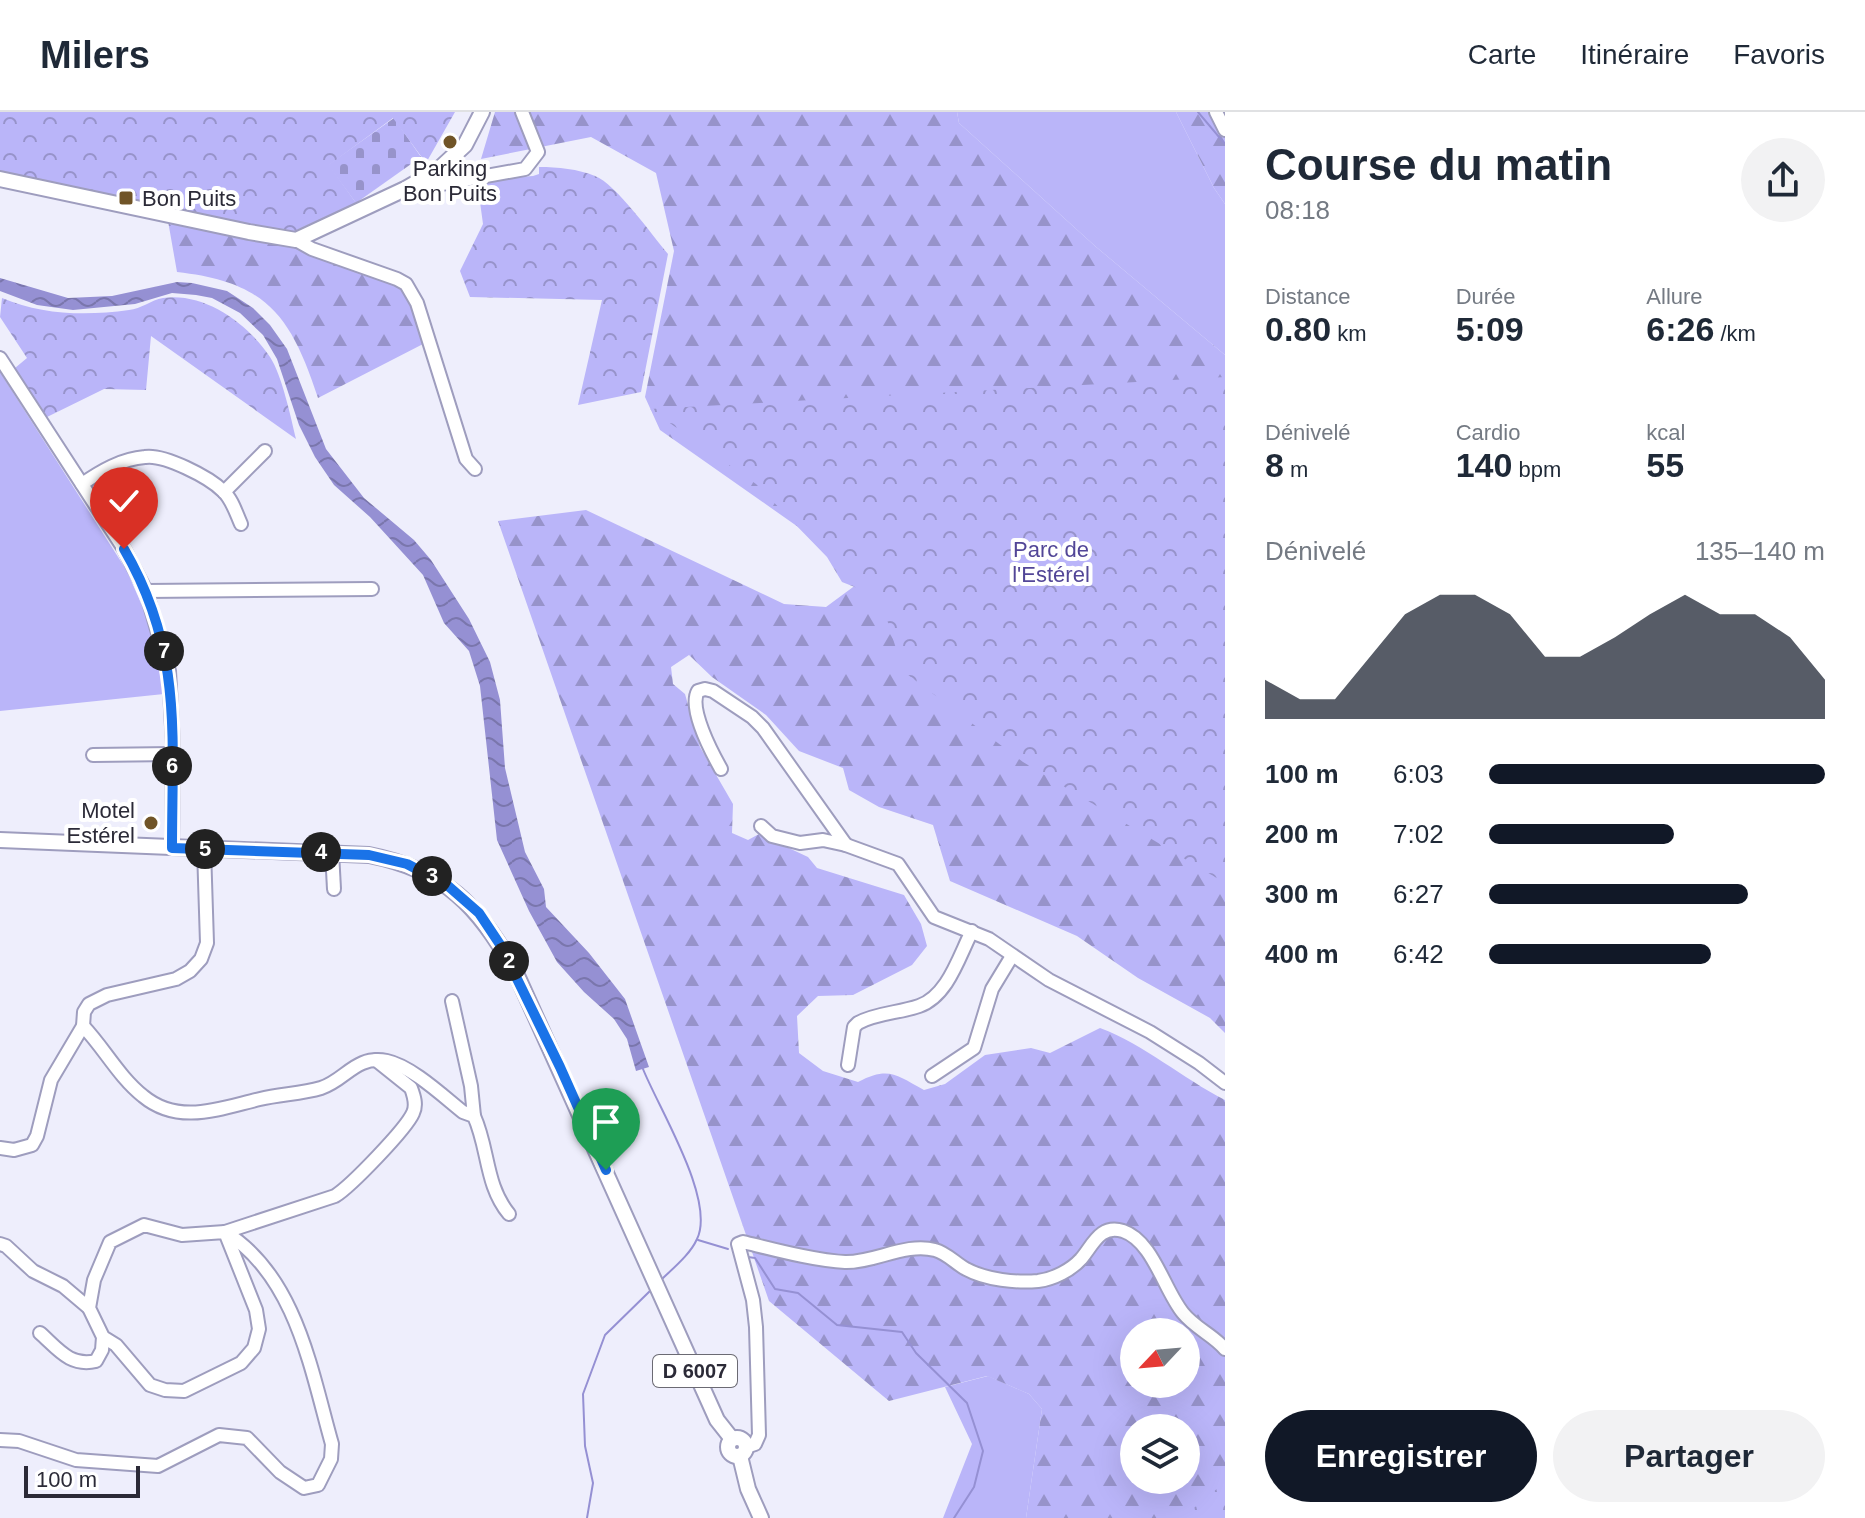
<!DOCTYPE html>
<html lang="fr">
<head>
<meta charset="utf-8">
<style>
  :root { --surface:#fff; --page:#f2f2f3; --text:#1f2937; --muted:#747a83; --line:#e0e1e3; --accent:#111827 }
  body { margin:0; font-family:Arial,sans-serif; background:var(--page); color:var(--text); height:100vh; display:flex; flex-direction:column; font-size:30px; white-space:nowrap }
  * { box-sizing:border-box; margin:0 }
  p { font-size:26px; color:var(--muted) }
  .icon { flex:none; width:44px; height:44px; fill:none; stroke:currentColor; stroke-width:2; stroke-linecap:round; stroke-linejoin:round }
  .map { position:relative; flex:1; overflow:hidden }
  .details { display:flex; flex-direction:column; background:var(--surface); width:640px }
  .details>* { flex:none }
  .needle { width:52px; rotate:244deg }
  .tools { position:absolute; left:1120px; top:1206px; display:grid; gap:16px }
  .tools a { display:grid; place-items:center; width:80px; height:80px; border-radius:50%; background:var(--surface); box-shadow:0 8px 32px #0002; font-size:40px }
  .scale { position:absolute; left:24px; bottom:20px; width:116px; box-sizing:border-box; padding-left:8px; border:4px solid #2b2a37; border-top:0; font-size:22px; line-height:28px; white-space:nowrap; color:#2b2a37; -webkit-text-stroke:6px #fff; paint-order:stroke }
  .pin { position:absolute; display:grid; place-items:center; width:68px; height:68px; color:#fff; margin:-82px -34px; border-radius:50% 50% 50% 0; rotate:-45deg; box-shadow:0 0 8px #0007 }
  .pin .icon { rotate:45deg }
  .km { position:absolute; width:40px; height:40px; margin:-20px; border-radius:50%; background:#222; color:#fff; font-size:22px; line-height:40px; text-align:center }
  .round { display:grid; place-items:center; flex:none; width:84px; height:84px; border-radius:42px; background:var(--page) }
  .overview { display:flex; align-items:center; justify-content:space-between; height:136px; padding:0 40px }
  h1 { font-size:44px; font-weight:700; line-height:60px }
  .stats { display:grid; grid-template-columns:repeat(3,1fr); gap:12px; height:136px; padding:8px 40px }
  .stats div { display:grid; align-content:center }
  .stats b { font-size:34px; font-weight:700 }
  .stats small { font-size:22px; font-weight:400 }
  .stats p { font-size:22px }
  .chart { height:224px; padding:16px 40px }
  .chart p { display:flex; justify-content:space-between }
  .chart svg { width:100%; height:144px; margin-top:8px; fill:var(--accent); opacity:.7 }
  .button { display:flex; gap:16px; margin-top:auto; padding:16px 40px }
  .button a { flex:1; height:92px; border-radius:48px; background:var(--accent); color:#fff; font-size:32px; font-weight:700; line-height:92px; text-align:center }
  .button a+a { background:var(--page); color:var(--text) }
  ul { padding:0 40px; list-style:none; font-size:26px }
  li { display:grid; grid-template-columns:128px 96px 1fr; align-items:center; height:60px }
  li i { height:20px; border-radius:10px; background:var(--accent) }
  header { display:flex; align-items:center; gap:48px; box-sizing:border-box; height:112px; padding:0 40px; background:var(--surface); border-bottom:2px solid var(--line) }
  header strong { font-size:38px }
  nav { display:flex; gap:44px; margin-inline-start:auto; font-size:28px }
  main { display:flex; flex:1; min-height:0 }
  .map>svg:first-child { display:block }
  .grass { fill:#bab5f9 }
  .forest { fill:url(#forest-firs); fill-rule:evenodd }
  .cemetery { fill:url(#cemetery-stones) }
  .park { fill:url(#park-crowns) }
  .water { fill:url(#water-waves) }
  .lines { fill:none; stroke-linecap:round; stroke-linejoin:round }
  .stream { stroke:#9590d3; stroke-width:2 }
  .minor-casing { stroke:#9e9dbe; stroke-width:16 }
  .major-casing { stroke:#9e9dbe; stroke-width:18 }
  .minor { stroke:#fff; stroke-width:12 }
  .major { stroke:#fff; stroke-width:14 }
  .route-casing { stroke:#fff; stroke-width:16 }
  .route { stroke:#1a73e8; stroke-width:10 }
  .poi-dot { fill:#705427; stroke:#fff; stroke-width:3 }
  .labels { text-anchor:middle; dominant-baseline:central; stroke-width:8; stroke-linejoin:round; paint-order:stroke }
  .shield { fill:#fff; stroke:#6b6a73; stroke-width:2 }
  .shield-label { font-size:20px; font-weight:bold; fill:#2b2a37 }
  .poi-label { font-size:22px; fill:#2b2a37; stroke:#fff }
  .park-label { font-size:22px; fill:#524697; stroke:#fff }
</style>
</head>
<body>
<header>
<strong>Milers</strong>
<nav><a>Carte</a><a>Itinéraire</a><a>Favoris</a></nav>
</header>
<main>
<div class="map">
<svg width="1225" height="1406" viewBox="0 0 1225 1406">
  <defs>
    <pattern id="forest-firs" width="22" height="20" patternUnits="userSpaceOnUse" patternTransform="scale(2)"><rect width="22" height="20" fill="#bab5f9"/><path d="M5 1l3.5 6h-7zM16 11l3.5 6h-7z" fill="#9793ca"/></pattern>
    <pattern id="cemetery-stones" width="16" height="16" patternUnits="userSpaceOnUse" patternTransform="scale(2)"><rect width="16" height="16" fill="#bab5f9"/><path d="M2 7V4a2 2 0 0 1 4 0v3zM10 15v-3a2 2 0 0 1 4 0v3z" fill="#9793ca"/></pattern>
    <pattern id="park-crowns" width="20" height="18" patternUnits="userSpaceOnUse" patternTransform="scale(2)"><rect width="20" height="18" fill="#bab5f9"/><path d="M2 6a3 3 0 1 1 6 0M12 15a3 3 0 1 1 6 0" fill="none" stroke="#9793ca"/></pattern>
    <pattern id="water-waves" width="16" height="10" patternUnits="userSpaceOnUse" patternTransform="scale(2)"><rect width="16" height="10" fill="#9590d3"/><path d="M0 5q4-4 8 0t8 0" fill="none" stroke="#7a76ac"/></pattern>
  </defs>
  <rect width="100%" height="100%" fill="#eeeefc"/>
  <g class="grass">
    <polygon points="957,0 1176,0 1214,76 1225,92 1225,243 1095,134 959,11"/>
    <polygon points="0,260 127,459 147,505 158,542 164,582 0,599"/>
    <polygon points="988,1264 1029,1282 1042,1297 1026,1406 943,1406 972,1332 945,1275"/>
  </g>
  <g class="forest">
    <path d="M495,0h462l2,11 136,123 130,109v678l-15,-15 -72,-40 -61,-42 -127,-55 -17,-56 -54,-18 -30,-17 -6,-22 -44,-17 -33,-36 -54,-38 -23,-22 -18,12 2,17 12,10 15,53 33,57 -1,29 16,7 11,-6 49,23 9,11 87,27 17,29 6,22 -15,19 -59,30 -35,1 -21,20 2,37 24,18 35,11c31,-16 38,-7 66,8l21,-6 40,-29 46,-7 19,5 50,-25c45,17 82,50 125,72v418h-199l16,-109 -13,-15 -42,-18 -98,25 -120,-100 -271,-780 88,-11 198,94 42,3 42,-31 -208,-146 -15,-33 29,-146 -18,-78 -65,-36 -110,22zM1134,1220h52v52h-52zM1134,1316h52v52h-52z"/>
    <polygon points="1176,0 1225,0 1225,92 1214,76"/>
    <path d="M168,109l132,26 105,40 20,56 -107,55c-27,-82 -51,-116 -141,-126z"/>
  </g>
  <polygon class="cemetery" points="394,6 421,45 356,91 328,53"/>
  <g class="park">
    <polygon points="0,0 455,0 426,51 393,6 329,53 356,91 295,119 272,119 0,60"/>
    <path d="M539,55c19,0 39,2 56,9 21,8 57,59 73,78l-27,138 -63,13 24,-105 -132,-3 -10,-26 23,-47 -6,-44 56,-4 6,-2z"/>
    <path d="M2,186c40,17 84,18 127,12 12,-1 22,-10 34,-12 42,-6 85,26 107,59 12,18 21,61 26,82l-145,-103 -5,54 -42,-1 -57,28 -32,-49 12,-10 -27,-41z"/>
    <polygon points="1225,265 1225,771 1023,650 903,559 880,485 842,470 827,445 756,372 650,297"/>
    <polygon points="1225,1370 1225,1406 1182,1406"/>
  </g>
  <polygon class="water" points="0,166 68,186 112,184 177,170 192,171 227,179 253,196 270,213 287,237 326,337 364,386 414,428 431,448 469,507 490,550 500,588 505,656 525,740 544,777 546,795 589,841 625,887 649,955 636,959 627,927 614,907 584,880 557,850 529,799 497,728 480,574 469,539 444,511 423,463 370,405 334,373 315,345 299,313 277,247 263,223 240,201 212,186 196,183 172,181 135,192 73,198 37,193 0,179"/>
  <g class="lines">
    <g class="stream">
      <polyline points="1198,0 1225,32"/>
      <path d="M643,957c16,40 73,131 54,170 -7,16 -25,30 -37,42"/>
      <polyline points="698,1128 728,1137"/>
      <polyline points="748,1145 755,1146 775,1177 798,1181 837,1213 902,1220 916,1241 967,1291 983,1339 974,1375 954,1406"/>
      <polyline points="587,1406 593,1371 585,1334 583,1282 605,1223 652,1177"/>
    </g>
    <g class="minor-casing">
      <g id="minor">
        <polyline points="1216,0 1225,18"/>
        <polyline points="421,69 431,74 525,57 538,40 522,0"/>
        <polyline points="296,128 312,137 397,167 406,172 417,191 466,347 475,357"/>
        <polyline points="0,246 124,437 146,479 169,559 173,633 172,736"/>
        <path d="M82,372c19,-13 39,-25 63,-27 19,-3 64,20 78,34 9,8 13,22 18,33"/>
        <polyline points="224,380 265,339"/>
        <polyline points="146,479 372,477"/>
        <polyline points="93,643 173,642"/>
        <path d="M721,657c-9,-16 -33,-61 -23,-78l7,-2 8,2 39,26 11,11 83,117"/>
        <polyline points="761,714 772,724 800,731 823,728 846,733 898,752 934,805 989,827 1049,868 1150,920 1199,951 1225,971"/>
        <polyline points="332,740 334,777"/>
        <polyline points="452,889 471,974 474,1004"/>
        <path d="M83,914c21,22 36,51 60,70 36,30 78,12 117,3 20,-5 41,-5 61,-11 25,-8 34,-33 66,-27 24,5 56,35 76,51l11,4c15,33 11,69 35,98"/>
        <path d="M848,953l6,-38 4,-4c18,-10 41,-10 61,-17 29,-10 40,-50 53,-75"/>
        <polyline points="932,964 974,936 992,877 1012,844"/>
        <polyline points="0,1036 14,1038 32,1033 37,1024 51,968 83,914 84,900 89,892 107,883 176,867 190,859 201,847 207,831 204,737"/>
        <polyline points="0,1132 6,1134 33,1159 63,1174 89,1196"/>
        <path d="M40,1221c18,16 30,34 56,28l6,-11 1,-13 -14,-29 5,-28 16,-38 34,-17 38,10 43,-3 31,78 3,19 -5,19 -13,15 -57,28 -19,-1 -15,-5 -34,-40 -13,-8"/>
        <path d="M0,1328l19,1 57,19 82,6 61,-31 28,3 33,34 24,16 14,-3 13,-26 1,-15c-21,-74 -36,-168 -107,-212l110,-36c16,-10 71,-67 78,-83 4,-8 1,-17 -2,-25l-35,-28"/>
        <path d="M746,1335l9,-3 4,-9 -3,-108 -3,-27 -15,-56 5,-2c29,7 73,19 102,20 29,1 61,-20 90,-12 12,3 21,14 31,19 20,11 51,14 72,12 16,-2 33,-11 43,-22 12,-14 19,-35 42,-28 30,10 41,59 60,82 12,15 30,22 42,36"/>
      </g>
    </g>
    <g class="major-casing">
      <g id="major">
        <polyline points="0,67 249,120 296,128 405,77 438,58 465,33 482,0"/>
        <path d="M0,728l369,15c76,15 110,51 146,116l202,449 15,19"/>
        <circle cx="737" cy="1335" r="9"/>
        <polyline points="740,1344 748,1377 761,1406"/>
      </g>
    </g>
    <use href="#minor" class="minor"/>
    <use href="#major" class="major"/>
  </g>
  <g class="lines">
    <g class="route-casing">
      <path id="route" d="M124,437c59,101 48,187 48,299l197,7 38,9 40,21 32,28 22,33 59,121 46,103"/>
    </g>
    <use href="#route" class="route"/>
  </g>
  <g class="poi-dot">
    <circle cx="450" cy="30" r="8"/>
    <rect x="118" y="78" width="16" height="16" rx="4"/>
    <circle cx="151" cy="711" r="8"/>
  </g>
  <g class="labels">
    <rect class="shield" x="653" y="1243" width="84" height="32" rx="6"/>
    <g class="shield-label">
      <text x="695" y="1259">D 6007</text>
    </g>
    <g class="poi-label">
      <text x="450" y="56">Parking<tspan x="450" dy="25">Bon Puits</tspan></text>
      <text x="142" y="86" text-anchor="start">Bon Puits</text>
      <text x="135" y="698" text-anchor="end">Motel<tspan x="135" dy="25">Estérel</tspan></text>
    </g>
    <g class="park-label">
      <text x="1051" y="437">Parc de<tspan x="1051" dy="25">l'Estérel</tspan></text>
    </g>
  </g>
</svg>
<div class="tools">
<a><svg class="needle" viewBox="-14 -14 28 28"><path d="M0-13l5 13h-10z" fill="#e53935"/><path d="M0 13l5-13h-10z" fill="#747a83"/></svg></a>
<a><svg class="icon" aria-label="layers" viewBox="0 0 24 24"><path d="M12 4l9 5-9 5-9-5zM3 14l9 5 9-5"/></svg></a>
</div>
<div class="scale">100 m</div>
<div class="pin" style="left:606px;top:1058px;background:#1e9e55"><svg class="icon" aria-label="arrive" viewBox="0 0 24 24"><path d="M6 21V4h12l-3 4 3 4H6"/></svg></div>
<div class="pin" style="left:124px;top:437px;background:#d93025"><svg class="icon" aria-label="check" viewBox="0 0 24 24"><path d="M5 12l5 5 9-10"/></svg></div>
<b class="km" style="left:509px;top:849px">2</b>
<b class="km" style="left:432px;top:764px">3</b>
<b class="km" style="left:321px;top:740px">4</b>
<b class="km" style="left:205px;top:737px">5</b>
<b class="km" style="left:172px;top:654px">6</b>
<b class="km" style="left:164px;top:539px">7</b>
</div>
<section class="details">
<div class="overview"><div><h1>Course du matin</h1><p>08:18</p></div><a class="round"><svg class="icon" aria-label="share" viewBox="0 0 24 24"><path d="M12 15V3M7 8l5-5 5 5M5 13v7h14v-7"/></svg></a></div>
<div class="stats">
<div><p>Distance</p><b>0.80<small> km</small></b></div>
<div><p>Durée</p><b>5:09</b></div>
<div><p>Allure</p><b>6:26<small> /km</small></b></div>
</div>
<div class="stats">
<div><p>Dénivelé</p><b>8<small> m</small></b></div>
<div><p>Cardio</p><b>140<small> bpm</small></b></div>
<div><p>kcal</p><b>55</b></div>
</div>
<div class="chart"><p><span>Dénivelé</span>135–140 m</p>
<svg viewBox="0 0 160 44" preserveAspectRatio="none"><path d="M0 44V32L10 38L20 38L30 25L40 12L50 6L60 6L70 12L80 25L90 25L100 19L110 12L120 6L130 12L140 12L150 19L160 32V44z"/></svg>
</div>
<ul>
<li><b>100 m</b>6:03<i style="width:100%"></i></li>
<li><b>200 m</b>7:02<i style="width:55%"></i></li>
<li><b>300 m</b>6:27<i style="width:77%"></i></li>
<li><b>400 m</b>6:42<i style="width:66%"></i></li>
</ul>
<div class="button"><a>Enregistrer</a><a>Partager</a></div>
</section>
</main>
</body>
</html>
